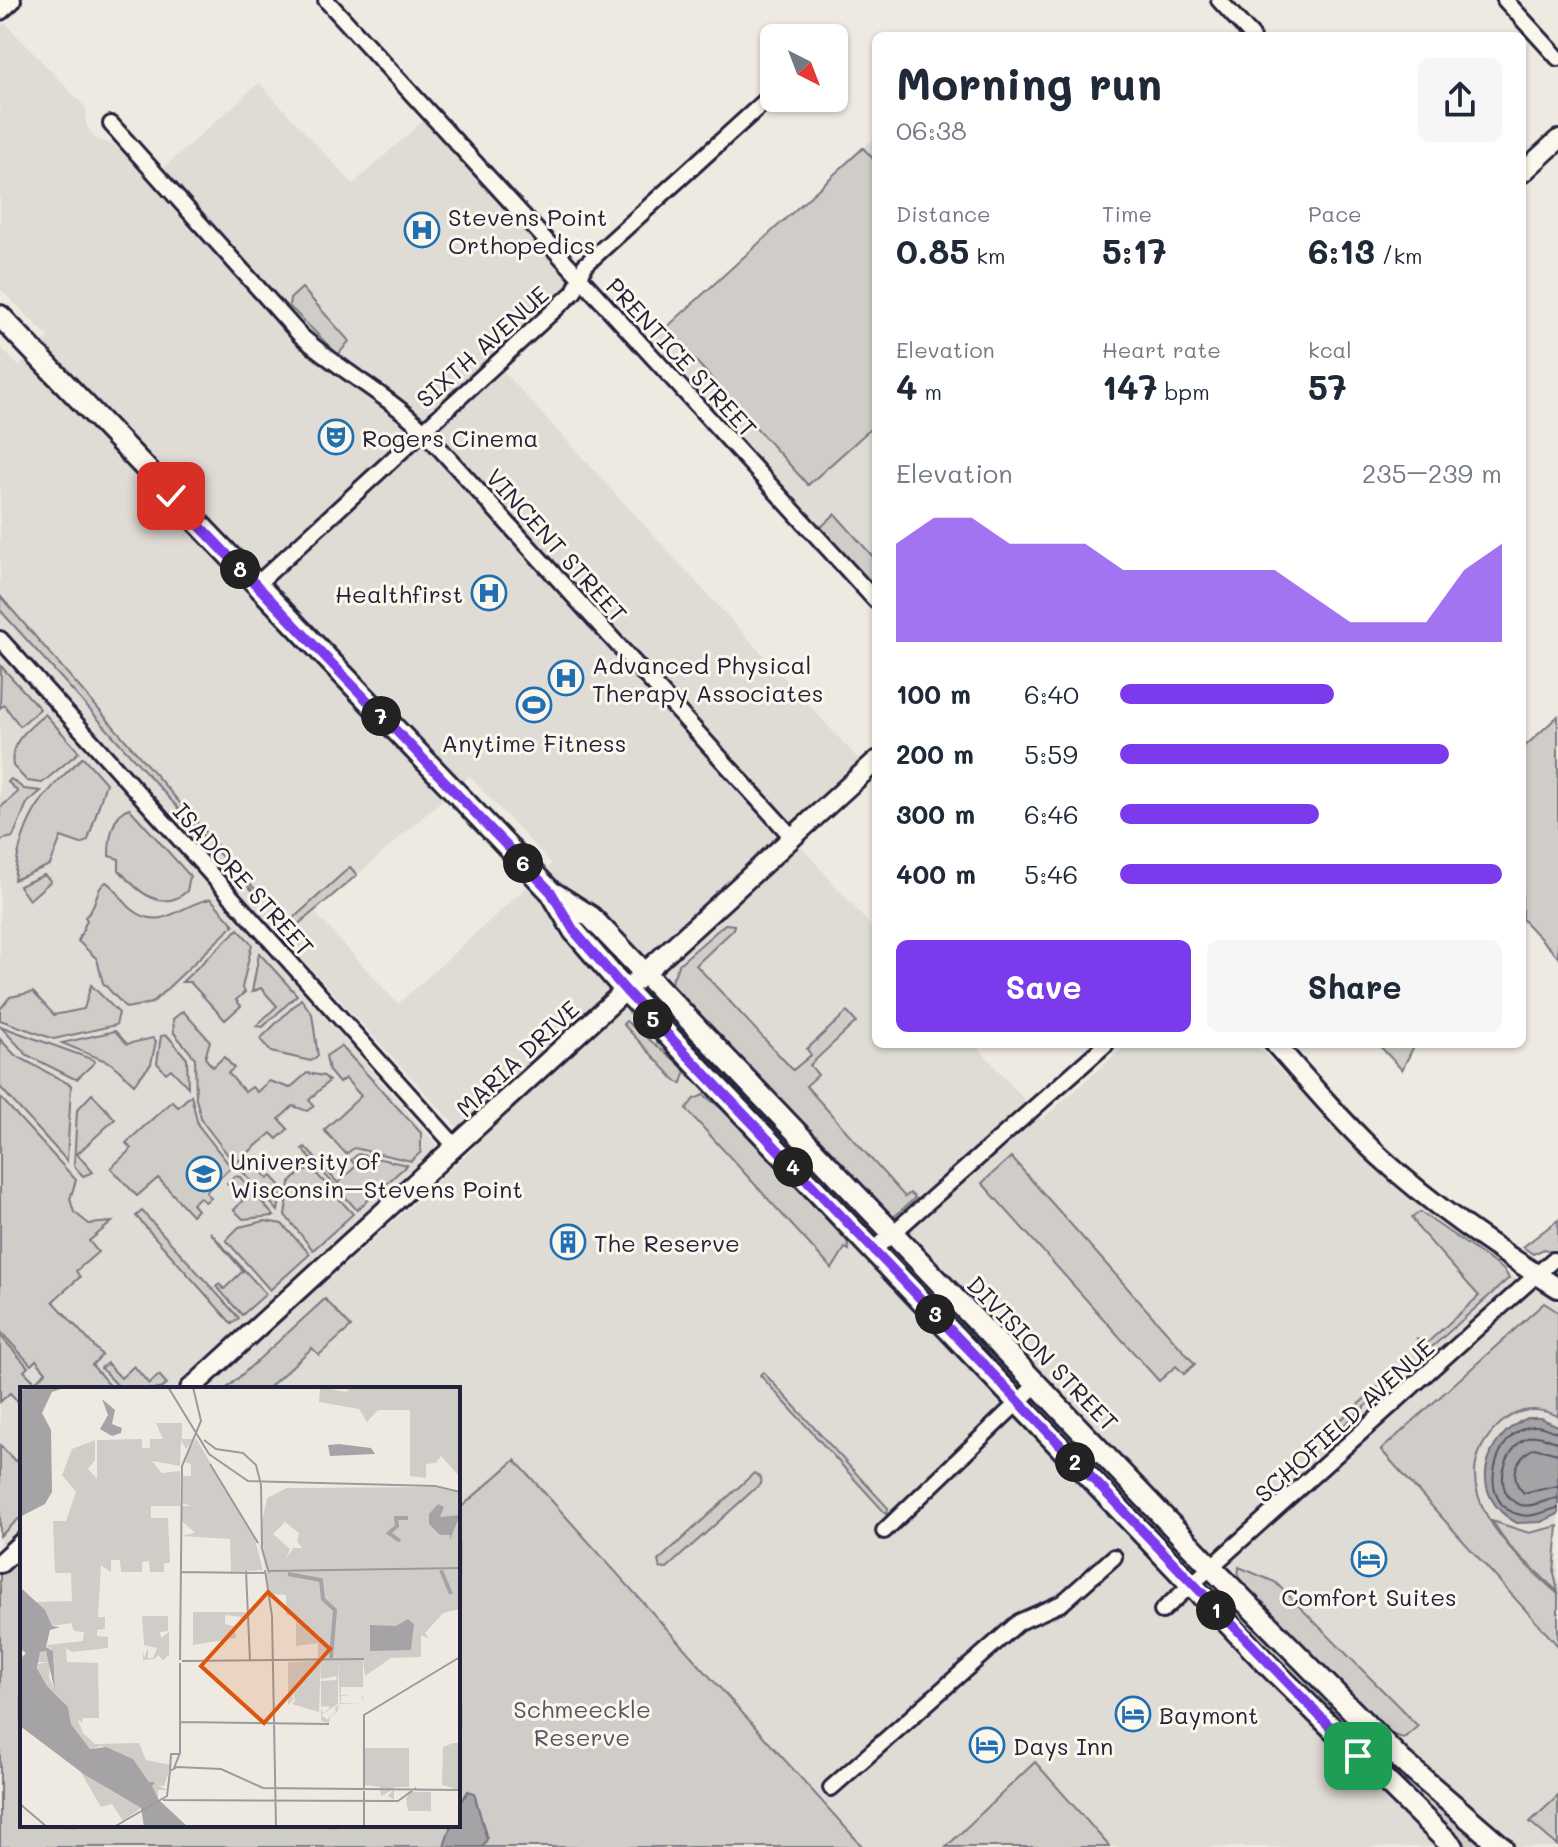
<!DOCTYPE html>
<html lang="en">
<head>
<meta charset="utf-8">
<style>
  :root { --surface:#fff; --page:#f6f6f7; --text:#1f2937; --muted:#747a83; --accent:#7c3aed }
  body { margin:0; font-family:Mali,sans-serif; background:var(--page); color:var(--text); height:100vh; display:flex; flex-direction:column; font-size:30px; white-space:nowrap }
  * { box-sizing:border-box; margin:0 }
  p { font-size:26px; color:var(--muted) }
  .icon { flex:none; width:44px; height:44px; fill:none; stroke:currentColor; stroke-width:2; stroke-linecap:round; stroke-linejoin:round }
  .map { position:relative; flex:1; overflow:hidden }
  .drawer { position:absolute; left:872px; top:32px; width:654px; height:1016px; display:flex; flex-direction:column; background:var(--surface); border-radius:12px; box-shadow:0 2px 6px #0004 }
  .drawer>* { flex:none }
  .needle { width:52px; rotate:138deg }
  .controls { position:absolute; left:760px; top:24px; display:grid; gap:16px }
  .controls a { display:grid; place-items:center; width:88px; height:88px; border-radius:12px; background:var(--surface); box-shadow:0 2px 6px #0004; font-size:40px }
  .pin { position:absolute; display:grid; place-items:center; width:68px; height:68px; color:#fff; margin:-34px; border-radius:16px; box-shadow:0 4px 12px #0006 }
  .km { position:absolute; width:40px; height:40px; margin:-20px; border-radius:50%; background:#222; color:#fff; font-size:22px; line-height:40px; text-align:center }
  .round { display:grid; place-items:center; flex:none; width:84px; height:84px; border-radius:12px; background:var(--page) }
  .head { display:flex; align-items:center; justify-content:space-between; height:136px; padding:0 24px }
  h1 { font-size:44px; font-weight:700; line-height:60px }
  .metrics { display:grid; grid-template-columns:repeat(3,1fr); gap:12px; height:136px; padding:8px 24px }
  .metrics div { display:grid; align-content:center }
  .metrics b { font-size:34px; font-weight:700 }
  .metrics small { font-size:22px; font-weight:400 }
  .metrics p { font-size:22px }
  .chart { height:224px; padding:16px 24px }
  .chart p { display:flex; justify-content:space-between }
  .chart svg { width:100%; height:144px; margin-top:8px; fill:var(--accent); opacity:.7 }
  .cta { display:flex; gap:16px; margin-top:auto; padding:16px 24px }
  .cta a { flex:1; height:92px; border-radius:12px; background:var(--accent); color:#fff; font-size:32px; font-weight:700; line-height:92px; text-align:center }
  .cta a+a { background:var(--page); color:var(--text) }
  ul { padding:0 24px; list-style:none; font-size:26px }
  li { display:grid; grid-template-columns:128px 96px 1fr; align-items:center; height:60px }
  li i { height:20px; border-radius:10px; background:var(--accent) }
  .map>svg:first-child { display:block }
  .built { fill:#dfdbd5; fill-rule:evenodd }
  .green { fill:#d0cdc9; stroke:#797882; stroke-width:2 }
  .water { fill:#a6a3a7; stroke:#716f7c; stroke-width:2 }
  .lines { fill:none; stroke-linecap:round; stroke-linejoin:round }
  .shore { stroke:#575666; stroke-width:2 }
  .minor-casing { stroke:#22223b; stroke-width:20 }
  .tertiary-casing { stroke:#22223b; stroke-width:24 }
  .secondary-casing { stroke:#22223b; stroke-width:26 }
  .minor { stroke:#fbf7ec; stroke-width:14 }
  .tertiary { stroke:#fbf7ec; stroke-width:18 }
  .secondary { stroke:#fbf7ec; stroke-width:20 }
  .route-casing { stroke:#fff; stroke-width:16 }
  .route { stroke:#7c3aed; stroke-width:10 }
  .labels { text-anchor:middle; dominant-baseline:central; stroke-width:6; stroke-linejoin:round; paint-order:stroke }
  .poi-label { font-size:24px; fill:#22223b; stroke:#fbf7ec; text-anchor:start }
  .street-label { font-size:24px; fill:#22223b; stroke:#fbf7ec }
  .park-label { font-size:24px; fill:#565566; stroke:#fbf7ec }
  .inset-river { fill:none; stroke:#a6a3a7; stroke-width:4 }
  .inset-road { fill:none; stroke:#9c9a9f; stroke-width:2 }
  .view { fill:#de560e; fill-opacity:0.15; stroke:#de560e; stroke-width:4 }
  .inset-edge { fill:none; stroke:#22223b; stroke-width:4 }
</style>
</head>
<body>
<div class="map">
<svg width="1558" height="1847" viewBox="0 0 1558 1847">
  <rect width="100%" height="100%" fill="#eeeae2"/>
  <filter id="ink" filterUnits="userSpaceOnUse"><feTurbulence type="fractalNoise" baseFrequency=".0125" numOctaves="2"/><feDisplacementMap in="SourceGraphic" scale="16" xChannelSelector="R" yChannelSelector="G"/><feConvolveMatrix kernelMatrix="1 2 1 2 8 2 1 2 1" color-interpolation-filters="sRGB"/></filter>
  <g filter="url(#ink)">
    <g class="built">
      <path d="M5,23l81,85v16l8,14 27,10 29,32 109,-97 94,101 71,-64 143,156v10l-76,72 371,405 -66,61 7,25 73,83v112h99l67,76 85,-76h129l80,87 62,59 112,85 48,27v545h-1558v-1500l19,19 30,-29 -49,-48v-262zM469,776l83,88 -154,140 -83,-91zM283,938l192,209 -133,121 -16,-18 111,-105 -169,-193zM22,1389h436v436h-436z"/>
      <polygon points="876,136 876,589 651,342"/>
    </g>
    <g class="green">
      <polygon points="863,148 876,162 876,424 808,485 666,328"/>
      <polygon points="302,288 349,341 338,355 289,306 290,299"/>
      <polygon points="835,514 876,560 876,589 820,528"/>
      <polygon points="0,596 261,896 259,898 0,610"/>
      <polygon points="1,666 40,709 20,726 4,705 0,708"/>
      <path d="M45,714l34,38 -37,31 -15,-2 -14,-15c-4,-25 15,-36 32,-52z"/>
      <polygon points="1558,716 1558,957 1522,919 1522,749"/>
      <path d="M83,757l23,26 -18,57 -7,4 -20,-7 -11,28 -36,15c7,-60 25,-83 69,-123z"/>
      <polygon points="11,779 24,789 41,791 27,803 13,837 0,840 0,808 18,792 8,782"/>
      <path d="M129,808l61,68 -3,15c-25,23 -50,0 -68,-21v-11l-10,-3c0,-16 3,-42 20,-48z"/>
      <polygon points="350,867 357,875 289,932 285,926"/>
      <polygon points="44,875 51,881 29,900 19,886"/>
      <path d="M106,882c11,6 16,20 27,28 30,23 48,-7 78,-11l23,26 -82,78 -26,5 -23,-25 -6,-24 -19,-18 9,-21 -2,-3c13,-11 9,-27 21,-35z"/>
      <polygon points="725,924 734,925 734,929 696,965 793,1070 811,1055 807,1049 847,1012 856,1022 810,1065 818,1075 806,1086 905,1197 910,1193 915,1198 895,1216 887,1215 670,985 679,964"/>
      <polygon points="238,929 252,944 242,988 245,992 236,1000 241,1006 225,1020 190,982 182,982"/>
      <polygon points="259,953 297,995 263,1027 256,1026 277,1006 261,988 252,992"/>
      <polygon points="91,985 119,1013 116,1025 54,1039 0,1020 0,1009 10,997 33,992 54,1015 84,1009"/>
      <polygon points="301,999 312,1014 318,1056 311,1061 271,1052 260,1039"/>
      <polygon points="183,1011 210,1041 205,1058 213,1067 224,1057 234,1068 228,1073 245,1092 252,1087 257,1092 269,1081 290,1088 307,1073 324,1076 329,1081 309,1100 314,1106 307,1111 293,1106 279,1119 288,1129 277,1139 271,1133 235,1164 202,1121 196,1099 195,1058 174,1033 173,1019"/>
      <polygon points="626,1021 682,1066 685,1073 682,1083 677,1082 623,1024"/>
      <polygon points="0,1026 94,1060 95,1062 77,1079 73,1078 27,1055"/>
      <polygon points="115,1031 127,1044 153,1038 156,1041 151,1064 134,1084 111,1063 62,1043"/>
      <polygon points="167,1035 187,1059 188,1087 171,1069 166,1073 157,1063 161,1036"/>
      <polygon points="0,1039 15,1055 71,1085 67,1161 0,1087"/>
      <polygon points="1378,1044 1415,1044 1402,1070"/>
      <polygon points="341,1046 421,1133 421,1152 411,1161 354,1148 346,1154 324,1130 361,1096 345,1078 339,1083 329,1071 326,1056"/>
      <polygon points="92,1094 115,1119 77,1154 93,1172 83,1176 74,1166 77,1110"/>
      <polygon points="191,1095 198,1125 231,1167 206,1192 211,1198 205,1202 200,1197 192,1204 197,1210 192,1215 158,1178 137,1196 111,1168 131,1149 126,1143 172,1101 178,1107"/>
      <polygon points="704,1095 726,1112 847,1241 849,1250 845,1248 832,1269 686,1109 694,1099"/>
      <polygon points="0,1097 76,1180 70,1199 74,1212 89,1224 112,1222 89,1241 98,1252 76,1271 80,1277 53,1301 102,1355 92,1365 113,1389 22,1389 22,1406 10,1393 0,1402 0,1335 28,1367 24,1371 35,1382 46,1372 36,1360 31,1365 0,1331"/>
      <polygon points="305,1147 338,1183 356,1166 351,1160 358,1154 407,1165 357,1210 302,1149"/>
      <polygon points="1011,1157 1195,1364 1184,1374 1176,1366 1159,1381 982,1183"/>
      <polygon points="252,1161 268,1179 272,1176 282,1187 278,1211 242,1171"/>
      <polygon points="302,1171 314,1171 353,1214 313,1250 285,1215 290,1183"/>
      <polygon points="235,1176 240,1177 274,1216 243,1219 234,1210 243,1200 227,1183"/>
      <polygon points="142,1211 239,1318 232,1324 136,1216"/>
      <polygon points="1420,1212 1504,1270 1509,1278 1431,1348 1416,1338 1427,1343 1479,1296 1419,1229 1412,1217"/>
      <polygon points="1558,1220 1558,1254 1544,1249 1533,1254 1523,1247"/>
      <polygon points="265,1221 282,1224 310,1254 270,1290 226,1240 239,1227"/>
      <polygon points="210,1232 266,1294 242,1315 216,1286 219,1284 224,1289 243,1271"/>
      <polygon points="325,1299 351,1327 319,1355 312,1348 267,1389 226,1389"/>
      <path d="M1544,1303l14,9v104c-20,-9 -40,-8 -57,7 -67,60 11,131 57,171v52l-177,-196z"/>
      <polygon points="107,1363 121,1378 134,1366 149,1384 159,1375 167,1384 161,1389 121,1389 101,1368"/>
      <polygon points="1401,1367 1405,1372 1322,1444 1321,1437"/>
      <polygon points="763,1372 888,1508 887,1515 760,1375"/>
      <polygon points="0,1445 15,1461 22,1459 22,1516 0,1536"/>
      <polygon points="515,1460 863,1847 0,1847 0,1563 22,1545 22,1825 458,1825 458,1510"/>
      <polygon points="754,1473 761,1478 760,1484 666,1569 660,1568 658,1561"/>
      <polygon points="1492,1521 1529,1533 1558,1526 1554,1573 1558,1592 1510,1547"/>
      <polygon points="1239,1567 1275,1582 1418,1726 1404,1738 1392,1735 1242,1587 1238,1579"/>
      <polygon points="1229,1597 1383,1754 1383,1757 1372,1757 1235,1617 1226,1599"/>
      <polygon points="1035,1762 1110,1847 946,1847"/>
      <path d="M1403,1774l86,73h-24c-21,-20 -56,-43 -62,-73z"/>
      <polygon points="1558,1796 1558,1846 1530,1822"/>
    </g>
    <g class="water">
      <path d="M1528,1418h12l18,8v88l-17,8 -24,1c-50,-26 -35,-86 11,-105z"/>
      <polygon points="468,1791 474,1793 487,1839 483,1847 444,1847 451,1825 458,1825 458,1808"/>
    </g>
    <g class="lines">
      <g class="shore">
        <path d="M1558,1432c-9,-1 -15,-7 -24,-6 -42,4 -59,80 -13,89 13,3 25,-5 37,-7"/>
        <path d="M1558,1442c-8,-1 -16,-7 -24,-6 -29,4 -46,59 -13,69 12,3 25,-6 37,-7"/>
        <path d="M1558,1454l-24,-6c-18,10 -26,30 -10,45l34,-7"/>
      </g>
      <g class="minor-casing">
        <g id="minor">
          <polyline points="326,0 876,601"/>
          <polyline points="1219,0 1252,36"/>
          <polyline points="1505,0 1558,58"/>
          <path d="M111,124l189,211c39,35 85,58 123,95l370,408"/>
          <polyline points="256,585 574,292 585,265 774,93"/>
          <polyline points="0,639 456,1147"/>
          <polyline points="875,1249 1106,1044"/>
          <polyline points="884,1531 1037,1384"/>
          <polyline points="1162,1611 1553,1260"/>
          <polyline points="831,1788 1019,1622 1062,1603 1114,1557"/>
        </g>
      </g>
      <g class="tertiary-casing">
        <g id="tertiary">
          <polyline points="0,10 11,0"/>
          <polyline points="1522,173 1558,140"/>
          <path d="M1275,1044c34,38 67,78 105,113 54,50 115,91 178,131"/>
          <polyline points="190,1389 876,761"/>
          <polyline points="0,1563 22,1543"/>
        </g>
      </g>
      <g class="secondary-casing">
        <g id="secondary">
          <polyline points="0,316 551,892 574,931 626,991 1266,1663 1453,1847"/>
          <polyline points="555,894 591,917 1212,1568 1401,1760 1502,1847"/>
        </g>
      </g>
      <use href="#minor" class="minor"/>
      <use href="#tertiary" class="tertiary"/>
      <use href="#secondary" class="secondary"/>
    </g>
  </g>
  <g class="lines" filter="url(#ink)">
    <g class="route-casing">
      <polyline id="route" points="171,496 551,892 574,931 626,991 1358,1756"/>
    </g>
    <use href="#route" class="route"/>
  </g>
  <defs>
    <g id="hospital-ring" transform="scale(1.8)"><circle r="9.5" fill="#fbf7ec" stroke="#1f6fb2" stroke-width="1.5"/><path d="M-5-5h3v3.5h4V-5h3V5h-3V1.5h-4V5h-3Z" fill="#1f6fb2"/></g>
    <g id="theatre-ring" transform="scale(1.8)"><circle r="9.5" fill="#fbf7ec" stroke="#1f6fb2" stroke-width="1.5"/><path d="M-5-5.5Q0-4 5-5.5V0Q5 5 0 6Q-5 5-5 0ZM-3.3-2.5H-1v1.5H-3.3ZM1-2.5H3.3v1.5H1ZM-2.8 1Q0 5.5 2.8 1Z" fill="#1f6fb2"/></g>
    <g id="stadium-ring" transform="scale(1.8)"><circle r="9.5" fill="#fbf7ec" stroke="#1f6fb2" stroke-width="1.5"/><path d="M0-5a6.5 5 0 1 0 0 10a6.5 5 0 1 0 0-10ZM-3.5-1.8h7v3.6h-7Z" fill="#1f6fb2"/></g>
    <g id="university-ring" transform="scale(1.8)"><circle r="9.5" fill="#fbf7ec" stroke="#1f6fb2" stroke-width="1.5"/><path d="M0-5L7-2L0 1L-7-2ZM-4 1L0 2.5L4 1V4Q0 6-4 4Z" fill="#1f6fb2"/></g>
    <g id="building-ring" transform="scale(1.8)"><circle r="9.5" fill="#fbf7ec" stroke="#1f6fb2" stroke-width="1.5"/><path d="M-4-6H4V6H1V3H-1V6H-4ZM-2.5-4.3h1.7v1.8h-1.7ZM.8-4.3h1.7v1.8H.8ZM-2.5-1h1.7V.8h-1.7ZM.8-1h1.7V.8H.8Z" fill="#1f6fb2"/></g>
    <g id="hotel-ring" transform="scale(1.8)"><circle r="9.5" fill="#fbf7ec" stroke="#1f6fb2" stroke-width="1.5"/><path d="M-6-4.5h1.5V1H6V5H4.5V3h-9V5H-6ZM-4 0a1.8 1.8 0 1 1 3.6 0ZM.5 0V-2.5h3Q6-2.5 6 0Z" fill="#1f6fb2"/></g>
  </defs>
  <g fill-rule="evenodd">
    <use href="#hospital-ring" x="422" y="230"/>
    <use href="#theatre-ring" x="336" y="437"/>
    <use href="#hospital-ring" x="489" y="593"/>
    <use href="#hospital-ring" x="566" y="678"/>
    <use href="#stadium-ring" x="534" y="705"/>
    <use href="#university-ring" x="204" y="1174"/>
    <use href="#building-ring" x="568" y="1242"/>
    <use href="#hotel-ring" x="1369" y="1559"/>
    <use href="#hotel-ring" x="1133" y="1714"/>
    <use href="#hotel-ring" x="987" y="1745"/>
  </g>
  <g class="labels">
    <g class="poi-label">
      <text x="448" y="216">Stevens Point<tspan x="448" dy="28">Orthopedics</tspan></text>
      <text x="362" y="437">Rogers Cinema</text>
      <text x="463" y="593" text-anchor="end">Healthfirst</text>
      <text x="592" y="664">Advanced Physical<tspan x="592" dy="28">Therapy Associates</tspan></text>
      <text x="534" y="742" text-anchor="middle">Anytime Fitness</text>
      <text x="230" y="1160">University of<tspan x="230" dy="28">Wisconsin–Stevens Point</tspan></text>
      <text x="594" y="1242">The Reserve</text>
      <text x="1369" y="1596" text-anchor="middle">Comfort Suites</text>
      <text x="1159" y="1714">Baymont</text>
      <text x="1013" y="1745">Days Inn</text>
    </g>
    <g class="street-label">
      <text transform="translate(482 346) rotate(-42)">SIXTH AVENUE</text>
      <text transform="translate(682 357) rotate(47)">PRENTICE STREET</text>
      <text transform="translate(557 545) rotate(48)">VINCENT STREET</text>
      <text transform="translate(244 879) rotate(48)">ISADORE STREET</text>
      <text transform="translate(517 1058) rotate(-43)">MARIA DRIVE</text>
      <text transform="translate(1043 1353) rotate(46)">DIVISION STREET</text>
      <text transform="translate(1344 1420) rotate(-42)">SCHOFIELD AVENUE</text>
    </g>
    <g class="park-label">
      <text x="582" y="1708">Schmeeckle<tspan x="582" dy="28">Reserve</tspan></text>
    </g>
  </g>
  <g transform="translate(20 1387)">
    <rect width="440" height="440" fill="#eeeae2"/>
    <path d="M300,0l26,5 5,-5h109l-1,89 -18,-20 -5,7 -10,1v14l-16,-2v-66h-32l-11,12 -8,-13 -40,-7zM136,36h26v16h11l-7,10 -5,-9 -1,26 -28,-5 10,12 18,-2v35h-29v12h17l2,45h-6v9h-14l-1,-11 -7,1v10h-21l-1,-12h-9v12l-10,-7 -3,52h7v12l-8,1v6l11,1v11l-36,4 -6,-4 1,14 31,1 1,55h-16l-1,5 -5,-5 6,15 12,11 44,-1 7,17 25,5 -7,21 -7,-1 11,5h-10v9l-25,-40 -32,-13 -11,3 -19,-25 -3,-17 -21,-21 -9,-17v-5l10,-2h-10l2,-11 11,1 -2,25 6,14 -2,-40 -7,-6 37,-4 1,-9 -10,-1 -3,-8 -19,3 -15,-24 35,-1 -1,-28h-16l-2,-52h13l10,-29 -14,-17 10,-26 23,-9v20l-7,9 9,10v-39l45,-1v9h8v-9h13zM176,51l59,102 8,30 -32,2 -1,-33 -49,-3 14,-3 -14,-13 1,-14h9l-9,-3 1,-27h8v-12l-8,-2zM413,100l27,6v116l-17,4 -18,20 4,6 -8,-4v22l-30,1 -26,18 -2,-17v44l-1,-8h-10h11v-8h-22v8h10l-10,1v7h20l-21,1 -2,-44v44l-17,11 7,5 1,-3 7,-5 -1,-4 4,-3 -2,7 -7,5 -1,6 -8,-2v-13l2,5 8,-6 -10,-1v-25l15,-1 1,-4 -16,3v-19l-2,52 -27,-8 3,-4 -3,-10 1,10 -5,5v-43l30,-1 -21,-2 21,-1v-15l-22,3v-31h-10v-20l-14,-1 -1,7 -5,-27 5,-3 -5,-2 -8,-29 7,19 -4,-33 6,-28 20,-10zM265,135l14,11 -2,8 5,7h-9l-7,11 4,-10 -17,-15zM173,225h53l2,6 -23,-3v9l10,3 1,11 -43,7zM122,229h26v15l-8,1 1,6 8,-6v23l-6,5 -5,-5 -3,4 -12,1v-11l1,9 4,-10v10h5l4,-10 -13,-3zM433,356h7v47l-18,-5 1,-38zM345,361h44v39h-15v13l-6,-4 6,-7 -13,7 -1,-9 -15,-2zM60,384l28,18 33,19 -18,13 -11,-17 -11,3zM390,405h21v19h-23l-2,-12z" fill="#d0cdc9" fill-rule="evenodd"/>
    <path d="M21,0h26l-15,5 -10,21 9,17 1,62 -7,12 -25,13v-127zM82,12l13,11 -3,14 10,4 -1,5 -9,3 -12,-7 8,-14zM319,57l32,4 4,6 -45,2 -2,-11zM418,117l6,3 -4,10 20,-2 -10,25v-5h-10l-11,-11v-10zM0,200l25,23 7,16 8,1 -10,3 -4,17 7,4 2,41 -9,-41 -6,1 -3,16 10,18 21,21 3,17 19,25 16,-2 27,12 16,23h6l-3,4 7,14 29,27h-44l-3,-19 -56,-33 -65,-49v-67l6,-6 -6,-4zM388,232l6,5 -3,26 -41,1v-26l26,1z" fill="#a6a3a7"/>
    <path class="inset-river" d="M380,154l-11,-8 8,-7 -1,-8h12M421,183l10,24M268,187l33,6 2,19 12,11 -4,48"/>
    <path class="inset-road" d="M148,0l41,67 39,27 187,5 25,6M184,53l12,9 27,4 13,12 5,20 1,63M190,77l48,79M242,161l7,25M245,183l7,46 4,211M226,184l4,90M249,184l191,-3M160,185l85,1M160,273l2,-194 19,-45 -8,-34M162,274l182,-2M160,335l149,2M154,381l6,-15v-90M150,383l1,-16h8M143,413l235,1 18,-13M0,417l27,23M94,440l53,-31 3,-25 7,-4 44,2 42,19 197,2M344,440v-112l96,-58"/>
    <path class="view" d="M248,205l62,57 -66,74 -63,-57z"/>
    <rect width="440" height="440" class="inset-edge"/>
  </g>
</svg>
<div class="controls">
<a><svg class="needle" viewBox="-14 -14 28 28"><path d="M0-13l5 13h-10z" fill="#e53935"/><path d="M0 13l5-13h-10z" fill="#747a83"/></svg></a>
</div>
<div class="pin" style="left:1358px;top:1756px;background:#1e9e55"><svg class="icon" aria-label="arrive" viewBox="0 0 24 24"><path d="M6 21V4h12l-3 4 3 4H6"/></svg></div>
<div class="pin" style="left:171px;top:496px;background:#d93025"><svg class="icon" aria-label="check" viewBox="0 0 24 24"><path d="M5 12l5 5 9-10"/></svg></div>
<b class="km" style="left:1216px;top:1610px">1</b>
<b class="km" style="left:1075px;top:1462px">2</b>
<b class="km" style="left:935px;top:1314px">3</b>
<b class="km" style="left:793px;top:1167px">4</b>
<b class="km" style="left:653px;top:1019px">5</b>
<b class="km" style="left:523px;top:863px">6</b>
<b class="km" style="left:381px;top:716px">7</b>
<b class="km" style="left:240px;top:569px">8</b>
<section class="drawer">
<div class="head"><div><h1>Morning run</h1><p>06:38</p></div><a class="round"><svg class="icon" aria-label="share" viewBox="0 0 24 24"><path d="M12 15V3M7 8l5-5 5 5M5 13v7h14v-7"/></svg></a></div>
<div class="metrics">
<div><p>Distance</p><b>0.85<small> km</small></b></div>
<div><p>Time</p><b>5:17</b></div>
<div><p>Pace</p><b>6:13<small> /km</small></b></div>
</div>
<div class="metrics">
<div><p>Elevation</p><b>4<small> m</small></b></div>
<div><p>Heart rate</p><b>147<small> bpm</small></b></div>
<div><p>kcal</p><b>57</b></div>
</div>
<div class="chart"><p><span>Elevation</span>235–239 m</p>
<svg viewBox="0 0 160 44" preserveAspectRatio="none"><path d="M0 44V14L10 6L20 6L30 14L40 14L50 14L60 22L70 22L80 22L90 22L100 22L110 30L120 38L130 38L140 38L150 22L160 14V44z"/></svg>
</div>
<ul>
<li><b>100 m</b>6:40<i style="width:56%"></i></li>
<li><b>200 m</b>5:59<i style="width:86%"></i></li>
<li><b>300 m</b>6:46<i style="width:52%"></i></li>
<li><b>400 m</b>5:46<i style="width:100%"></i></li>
</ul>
<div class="cta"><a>Save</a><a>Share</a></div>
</section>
</div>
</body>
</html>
